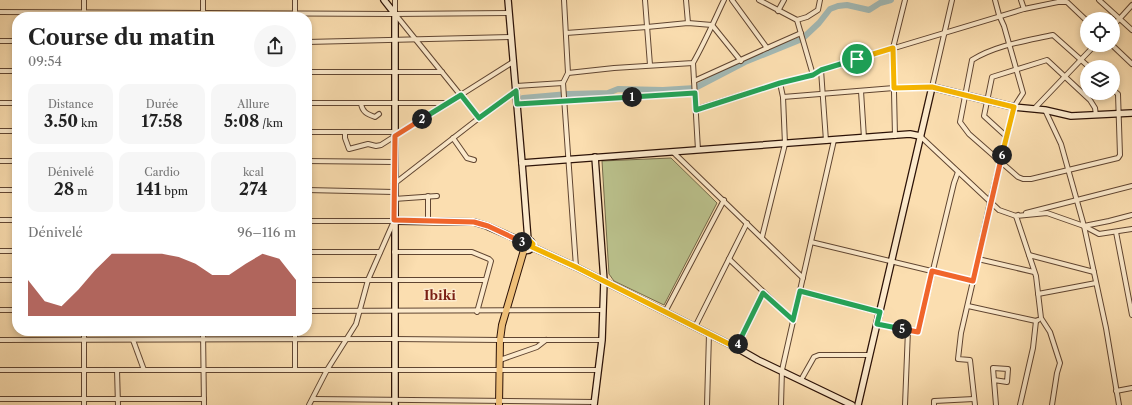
<!DOCTYPE html>
<html lang="fr">
<head>
<meta charset="utf-8">
<style>
  :root { --surface:#fff; --page:#f6f6f6; --text:#222; --muted:#767676; --accent:#8f2418 }
  body { margin:0; font-family:"Libre Caslon Text",serif; background:var(--page); color:var(--text); height:100vh; display:flex; flex-direction:column; font-size:15px; white-space:nowrap }
  * { box-sizing:border-box; margin:0 }
  p { font-size:13px; color:var(--muted) }
  .icon { flex:none; width:22px; height:22px; fill:none; stroke:currentColor; stroke-width:2; stroke-linecap:round; stroke-linejoin:round }
  .map { position:relative; flex:1; overflow:hidden }
  .details { position:absolute; left:12px; top:12px; width:300px; height:324px; display:flex; flex-direction:column; background:var(--surface); border-radius:16px; box-shadow:0 2px 6px #0003 }
  .details>* { flex:none }
  .fabs { position:absolute; left:1080px; top:12px; display:grid; gap:8px }
  .fabs a { display:grid; place-items:center; width:40px; height:40px; border-radius:50%; background:var(--surface); box-shadow:0 2px 6px #0003; font-size:20px }
  .pin { position:absolute; display:grid; place-items:center; width:34px; height:34px; color:#fff; margin:-17px; border:2px solid #fff; border-radius:50%; box-shadow:0 1px 4px #0007 }
  .km { position:absolute; width:20px; height:20px; margin:-10px; border-radius:50%; background:#222; color:#fff; font-size:11px; line-height:20px; text-align:center }
  .round { display:grid; place-items:center; flex:none; width:42px; height:42px; border-radius:21px; background:var(--page) }
  .head { display:flex; align-items:center; justify-content:space-between; height:68px; padding:0 16px }
  h1 { font-size:22px; font-weight:700; line-height:30px }
  .metrics { display:grid; grid-template-columns:repeat(3,1fr); gap:6px; height:68px; padding:4px 16px }
  .metrics div { display:grid; align-content:center; border-radius:10px; background:var(--page); text-align:center }
  .metrics b { font-size:17px; font-weight:700 }
  .metrics small { font-size:11px; font-weight:400 }
  .metrics p { font-size:11px }
  .chart { height:112px; padding:8px 16px }
  .chart p { display:flex; justify-content:space-between }
  .chart svg { width:100%; height:72px; margin-top:4px; fill:var(--accent); opacity:.7 }
  .map>svg:first-child { display:block }
  .green { fill:#bbc28d; stroke:#746a4a }
  .lines { fill:none; stroke-linecap:round; stroke-linejoin:round }
  .river { stroke:#a3bab6; stroke-width:6 }
  .street-casing { stroke:#604531; stroke-width:6 }
  .secondary-casing { stroke:#2c1207; stroke-width:8 }
  .primary-casing { stroke:#2c1207; stroke-width:8 }
  .street { stroke:#fceacc; stroke-width:4 }
  .secondary { stroke:#fceacc; stroke-width:5.5 }
  .primary { stroke:#eebf78; stroke-width:6 }
  .split-1-casing { stroke:#fff; stroke-width:8 }
  .split-2-casing { stroke:#fff; stroke-width:8 }
  .split-3-casing { stroke:#fff; stroke-width:8 }
  .split-4-casing { stroke:#fff; stroke-width:8 }
  .split-5-casing { stroke:#fff; stroke-width:8 }
  .split-6-casing { stroke:#fff; stroke-width:8 }
  .split-7-casing { stroke:#fff; stroke-width:8 }
  .split-1 { stroke:#22a559; stroke-width:5 }
  .split-2 { stroke:#22a559; stroke-width:5 }
  .split-3 { stroke:#f0652b; stroke-width:5 }
  .split-4 { stroke:#f5b400; stroke-width:5 }
  .split-5 { stroke:#22a559; stroke-width:5 }
  .split-6 { stroke:#f0652b; stroke-width:5 }
  .split-7 { stroke:#f5b400; stroke-width:5 }
  .labels { text-anchor:middle; dominant-baseline:central; stroke-width:3; stroke-linejoin:round; paint-order:stroke }
  .neighbourhood-label { font-size:13px; font-weight:bold; fill:#7a1f14; stroke:#fceacc }
</style>
</head>
<body>
<div class="map">
<svg width="1132" height="405" viewBox="0 0 1132 405">
  <rect width="100%" height="100%" fill="#fbdeb0"/>
  <filter id="stains"><feTurbulence type="fractalNoise" baseFrequency=".005" numOctaves="4"/><feColorMatrix values="0 0 0 0 .2 0 0 0 0 .09 0 0 0 0 .02 0 0 0 .5 -.17"/></filter>
  <radialGradient id="worn" r=".72"><stop offset=".6" stop-color="#630" stop-opacity="0"/><stop offset="1" stop-color="#630" stop-opacity=".3"/></radialGradient>
  <polygon class="green" points="671,158 717,203 664,305 614,281 609,274 602,161"/>
  <g class="lines">
    <polyline class="river" points="523,98 568,94 608,93 618,89 663,90 695,88 745,62 802,39 819,23 830,9 838,6 847,5 869,10 880,3 891,0"/>
    <g class="street-casing">
      <g id="street">
        <polyline points="84,0 84,17"/>
        <polyline points="203,0 203,17"/>
        <polyline points="395,0 395,14 479,118"/>
        <polyline points="564,0 568,73"/>
        <polyline points="645,0 650,65"/>
        <polyline points="686,0 688,23"/>
        <polyline points="732,0 767,48 801,33"/>
        <polyline points="759,0 797,20 813,75"/>
        <polyline points="1021,0 1024,9"/>
        <polyline points="1099,0 1132,30"/>
        <polyline points="778,11 784,0"/>
        <polyline points="0,12 392,14 509,13"/>
        <polyline points="295,17 295,0"/>
        <polyline points="797,20 807,17 818,10 820,0"/>
        <polyline points="1113,26 1132,5"/>
        <polyline points="566,33 647,27 688,23 712,25 741,61"/>
        <polyline points="0,41 17,41"/>
        <polyline points="307,42 511,37"/>
        <polyline points="1112,45 1132,64"/>
        <polyline points="693,63 698,150"/>
        <path d="M1089,67l-36,-32c-27,6 -57,10 -81,25l-12,62 9,12 49,43 5,2h8l87,-21 2,-3 -2,-61 -5,-4"/>
        <polyline points="821,70 826,141"/>
        <polyline points="0,71 17,71"/>
        <polyline points="307,72 442,72"/>
        <polyline points="694,81 767,48"/>
        <polyline points="516,86 563,83"/>
        <polyline points="861,91 864,138"/>
        <polyline points="783,97 894,88 932,87 952,0"/>
        <polyline points="0,103 17,103"/>
        <polyline points="307,103 448,103 513,62"/>
        <path d="M361,103c1,9 6,11 14,14l4,-3"/>
        <polyline points="517,104 695,93"/>
        <polyline points="696,109 780,83 813,75 821,70 1024,9 1058,2 1067,2 1087,21"/>
        <polyline points="1034,109 1095,45"/>
        <polyline points="1045,110 1061,144 1084,226 1106,328 1119,405"/>
        <polyline points="0,131 17,131"/>
        <polyline points="307,132 395,132"/>
        <polyline points="345,132 345,138 349,149 368,144 376,146 381,145 447,103"/>
        <polyline points="895,136 893,48 905,0"/>
        <polyline points="920,136 999,210 1016,216 1018,215"/>
        <polyline points="1007,137 984,116 992,77 1047,60 1090,100 1095,108 1096,115"/>
        <polyline points="453,138 467,158 474,160"/>
        <polyline points="673,152 803,278"/>
        <polyline points="0,161 17,161"/>
        <polyline points="307,161 395,162"/>
        <polyline points="394,184 479,118 516,91"/>
        <polyline points="0,190 17,190"/>
        <polyline points="307,190 394,192"/>
        <polyline points="428,196 428,221"/>
        <polyline points="394,199 437,196"/>
        <polyline points="1026,213 1132,186"/>
        <polyline points="0,220 17,220"/>
        <polyline points="307,221 394,221 368,280 356,324 327,370 309,405"/>
        <polyline points="1084,226 1099,234 1132,229"/>
        <polyline points="1116,232 1132,315"/>
        <polyline points="762,237 785,144 783,97 780,83"/>
        <polyline points="811,242 973,281"/>
        <polyline points="0,251 17,251"/>
        <polyline points="307,252 380,252"/>
        <polyline points="394,252 472,252 489,259 491,261 477,312"/>
        <polyline points="1029,255 1094,272"/>
        <polyline points="729,259 793,320"/>
        <polyline points="978,259 1034,272"/>
        <path d="M576,267l-13,-184 5,-10 46,-5 79,-5c12,-21 21,-42 31,-63"/>
        <polyline points="0,280 17,280"/>
        <polyline points="307,280 485,280"/>
        <polyline points="800,291 879,312"/>
        <polyline points="1038,294 1096,283"/>
        <polyline points="968,306 1036,321 1038,320"/>
        <polyline points="0,310 17,310"/>
        <polyline points="307,311 603,310"/>
        <polyline points="665,312 724,200"/>
        <polyline points="877,324 918,332 954,183 958,172"/>
        <polyline points="695,327 747,223"/>
        <polyline points="84,331 84,405"/>
        <polyline points="203,331 204,405"/>
        <polyline points="295,331 295,370"/>
        <polyline points="0,340 394,339 500,340 602,340"/>
        <polyline points="133,340 144,370"/>
        <polyline points="737,348 763,293"/>
        <polyline points="500,360 537,347 546,340"/>
        <polyline points="0,370 598,370"/>
        <polyline points="117,370 118,405"/>
        <polyline points="801,380 814,357 819,355 870,355"/>
        <polyline points="994,380 1007,382 1008,369 993,368 996,405"/>
        <polyline points="1116,391 1132,388"/>
        <polyline points="0,399 204,399"/>
        <polyline points="313,399 595,402"/>
        <polyline points="707,405 709,334"/>
        <polyline points="781,405 782,370 834,140"/>
        <polyline points="905,405 908,330"/>
        <polyline points="934,405 934,401 974,399"/>
        <polyline points="975,405 970,360 958,359 961,333 973,281 990,202 1014,107 1023,93 1004,26 999,15 995,0"/>
        <polyline points="1020,405 1033,348 1036,321"/>
        <polyline points="1052,405 1057,373 1060,363 1050,332 1041,318 1036,276 1016,216 1047,213 1084,226 1109,221 1132,215"/>
      </g>
    </g>
    <g class="secondary-casing">
      <g id="secondary">
        <polyline points="384,0 395,14 395,405"/>
        <polyline points="508,0 522,163 528,240"/>
        <polyline points="522,163 910,134 920,136"/>
        <polyline points="394,221 474,222 487,226 523,242"/>
        <circle cx="527" cy="245" r="5.5"/>
        <polyline points="532,247 576,267 737,348 758,360 852,405"/>
        <polyline points="594,405 602,340 604,281 595,157"/>
        <polyline points="858,405 932,87 1014,107 1045,110 1071,116 1132,113"/>
      </g>
    </g>
    <g class="primary-casing">
      <polyline id="primary" points="499,405 500,340 502,325 524,250"/>
    </g>
    <use href="#street" class="street"/>
    <use href="#secondary" class="secondary"/>
    <use href="#primary" class="primary"/>
  </g>
  <g class="lines">
    <g class="split-1-casing">
      <polyline id="split-1" points="632,97 695,93 696,110 780,83 813,75 821,70 857,59"/>
    </g>
    <g class="split-2-casing">
      <polyline id="split-2" points="422,119 461,95 479,118 516,91 517,104 632,97"/>
    </g>
    <g class="split-3-casing">
      <polyline id="split-3" points="422,119 395,136 394,220 474,222 488,226 522,242"/>
    </g>
    <g class="split-4-casing">
      <polyline id="split-4" points="522,242 526,240 529,240 533,244 532,247 576,267 737,348 738,344"/>
    </g>
    <g class="split-5-casing">
      <polyline id="split-5" points="738,344 763,293 793,320 800,291 880,312 877,324 902,329"/>
    </g>
    <g class="split-6-casing">
      <polyline id="split-6" points="902,329 918,332 932,271 973,281 1002,155"/>
    </g>
    <g class="split-7-casing">
      <polyline id="split-7" points="857,59 893,48 894,88 932,87 1014,107 1002,155"/>
    </g>
    <use href="#split-1" class="split-1"/>
    <use href="#split-2" class="split-2"/>
    <use href="#split-3" class="split-3"/>
    <use href="#split-4" class="split-4"/>
    <use href="#split-5" class="split-5"/>
    <use href="#split-6" class="split-6"/>
    <use href="#split-7" class="split-7"/>
  </g>
  <g class="labels">
    <g class="neighbourhood-label">
      <text x="440" y="295">Ibiki</text>
    </g>
  </g>
  <rect width="100%" height="100%" filter="url(#stains)"/>
  <rect width="100%" height="100%" fill="url(#worn)"/>
</svg>
<div class="fabs">
<a><svg class="icon" aria-label="locate" viewBox="0 0 24 24"><circle cx="12" cy="12" r="6"/><path d="M12 2v4M12 18v4M2 12h4M18 12h4"/></svg></a>
<a><svg class="icon" aria-label="layers" viewBox="0 0 24 24"><path d="M12 4l9 5-9 5-9-5zM3 14l9 5 9-5"/></svg></a>
</div>
<div class="pin" style="left:857px;top:59px;background:#1e9e55"><svg class="icon" aria-label="arrive" viewBox="0 0 24 24"><path d="M6 21V4h12l-3 4 3 4H6"/></svg></div>
<b class="km" style="left:632px;top:97px">1</b>
<b class="km" style="left:422px;top:119px">2</b>
<b class="km" style="left:522px;top:242px">3</b>
<b class="km" style="left:738px;top:344px">4</b>
<b class="km" style="left:902px;top:329px">5</b>
<b class="km" style="left:1002px;top:155px">6</b>
<section class="details">
<div class="head"><div><h1>Course du matin</h1><p>09:54</p></div><a class="round"><svg class="icon" aria-label="share" viewBox="0 0 24 24"><path d="M12 15V3M7 8l5-5 5 5M5 13v7h14v-7"/></svg></a></div>
<div class="metrics">
<div><p>Distance</p><b>3.50<small> km</small></b></div>
<div><p>Durée</p><b>17:58</b></div>
<div><p>Allure</p><b>5:08<small> /km</small></b></div>
</div>
<div class="metrics">
<div><p>Dénivelé</p><b>28<small> m</small></b></div>
<div><p>Cardio</p><b>141<small> bpm</small></b></div>
<div><p>kcal</p><b>274</b></div>
</div>
<div class="chart"><p><span>Dénivelé</span>96–116 m</p>
<svg viewBox="0 0 160 44" preserveAspectRatio="none"><path d="M0 44V22L10 35L20 38L30 28L40 16L50 6L60 6L70 6L80 6L90 8L100 12L110 19L120 19L130 12L140 6L150 9L160 22V44z"/></svg>
</div>
</section>
</div>
</body>
</html>
